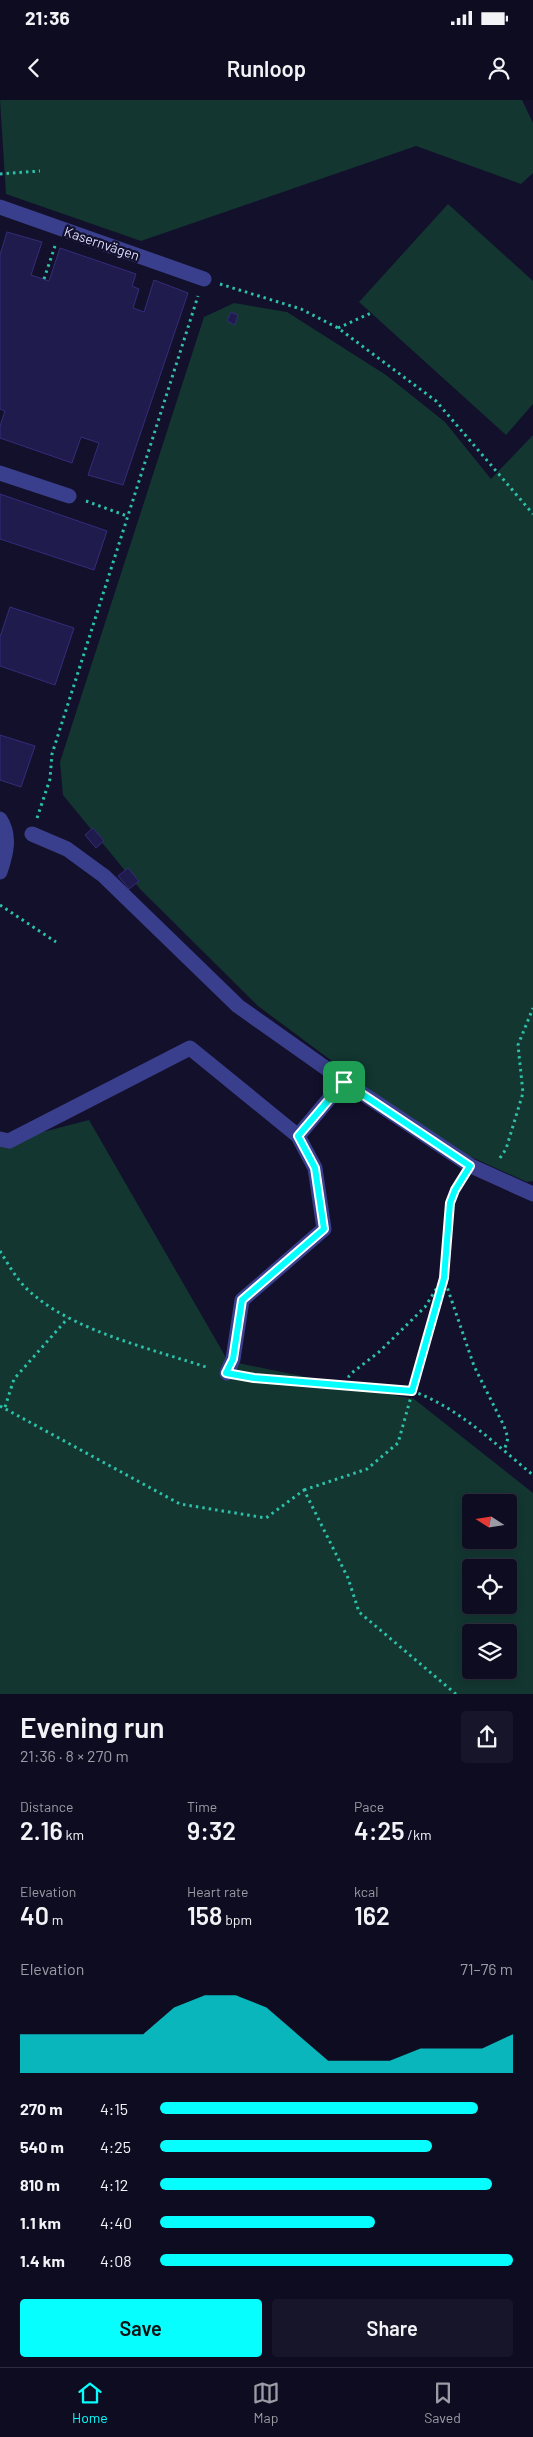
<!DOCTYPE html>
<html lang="en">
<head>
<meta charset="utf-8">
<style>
  :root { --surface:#0e0c20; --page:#171529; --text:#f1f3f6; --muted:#9b9ba5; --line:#2e2c3e; --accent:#06fffe }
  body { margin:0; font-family:Barlow,sans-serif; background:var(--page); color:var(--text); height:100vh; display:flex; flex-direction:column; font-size:19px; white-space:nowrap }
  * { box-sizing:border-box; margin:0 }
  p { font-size:16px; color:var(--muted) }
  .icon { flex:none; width:28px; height:28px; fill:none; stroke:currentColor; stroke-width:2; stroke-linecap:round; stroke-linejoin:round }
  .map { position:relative; height:1594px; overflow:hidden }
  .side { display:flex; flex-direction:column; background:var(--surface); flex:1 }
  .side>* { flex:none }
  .needle { width:32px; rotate:282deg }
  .tools { position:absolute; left:462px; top:1394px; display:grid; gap:10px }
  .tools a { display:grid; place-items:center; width:55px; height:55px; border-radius:5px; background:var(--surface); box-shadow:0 2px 8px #0003,0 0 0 1px var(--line); font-size:25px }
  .pin { position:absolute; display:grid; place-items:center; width:42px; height:42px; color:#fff; margin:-21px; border-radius:10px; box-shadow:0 2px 8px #0006 }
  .round { display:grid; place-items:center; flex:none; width:52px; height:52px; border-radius:5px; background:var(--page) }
  .summary { display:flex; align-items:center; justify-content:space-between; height:85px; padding:0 20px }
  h1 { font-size:28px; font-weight:600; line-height:38px }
  .metrics { display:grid; grid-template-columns:repeat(3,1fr); gap:8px; height:85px; padding:5px 20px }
  .metrics div { display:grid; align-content:center }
  .metrics b { font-size:25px; font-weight:600 }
  .metrics small { font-size:14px; font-weight:400 }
  .metrics p { font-size:14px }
  .chart { height:140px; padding:10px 20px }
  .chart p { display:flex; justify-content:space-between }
  .chart svg { width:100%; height:90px; margin-top:5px; fill:var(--accent); opacity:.7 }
  .action { display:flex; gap:10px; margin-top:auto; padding:10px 20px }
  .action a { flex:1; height:58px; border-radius:5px; background:var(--accent); color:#111; font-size:20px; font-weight:600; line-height:58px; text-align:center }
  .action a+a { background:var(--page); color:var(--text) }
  ul { padding:0 20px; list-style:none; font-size:16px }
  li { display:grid; grid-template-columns:80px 60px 1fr; align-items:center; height:38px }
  li i { height:12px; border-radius:6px; background:var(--accent) }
  .status { display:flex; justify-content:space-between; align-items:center; height:35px; padding:0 25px; background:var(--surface); direction:ltr }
  .status svg { height:14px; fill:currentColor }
  header { display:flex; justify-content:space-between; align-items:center; height:65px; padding:0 20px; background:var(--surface); font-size:22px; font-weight:600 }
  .menu { display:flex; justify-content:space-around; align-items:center; height:70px; border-top:1px solid var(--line); background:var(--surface); font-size:14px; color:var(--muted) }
  .menu a { display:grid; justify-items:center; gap:2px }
  .menu .selected { color:var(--accent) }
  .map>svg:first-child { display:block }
  .green { fill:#133631; fill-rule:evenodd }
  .building { fill:#201b4d; stroke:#342c7a }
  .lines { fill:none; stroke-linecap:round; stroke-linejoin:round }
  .path { stroke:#2cc1a9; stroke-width:3; stroke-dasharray:2.5 4; stroke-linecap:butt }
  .minor { stroke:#393f8c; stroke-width:15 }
  .route-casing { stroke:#fff; stroke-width:10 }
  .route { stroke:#06fffe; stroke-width:6 }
  .labels { text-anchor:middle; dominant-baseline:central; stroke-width:4.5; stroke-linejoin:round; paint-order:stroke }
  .street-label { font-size:14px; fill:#dbdaff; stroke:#12102b }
</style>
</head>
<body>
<div class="status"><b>21:36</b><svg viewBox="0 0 49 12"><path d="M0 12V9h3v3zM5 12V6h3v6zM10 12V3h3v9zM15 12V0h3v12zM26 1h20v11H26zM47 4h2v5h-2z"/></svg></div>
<header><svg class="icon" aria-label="back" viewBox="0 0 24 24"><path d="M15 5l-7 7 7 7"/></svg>Runloop<svg class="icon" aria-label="person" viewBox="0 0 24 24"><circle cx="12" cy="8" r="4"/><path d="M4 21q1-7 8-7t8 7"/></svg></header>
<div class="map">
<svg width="533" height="1595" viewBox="0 0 533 1595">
  <rect width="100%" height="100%" fill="#12102b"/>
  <g class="green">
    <polygon points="0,0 522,0 533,23 533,73 521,84 416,46 141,141 6,94"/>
    <polygon points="448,104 533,181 533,304 506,335 359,202"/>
    <polygon points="234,203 287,212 386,275 445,322 491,379 533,335 533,1081 527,1082 469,1056 383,999 258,906 140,789 63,695 60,662 204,217"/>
    <path d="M89,1020l139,241 186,38 119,94v201l-533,1v-552zM471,1402h38v38h-38zM471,1468h38v37h-38zM471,1532h38v38h-38z"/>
  </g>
  <g class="building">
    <polygon points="7,132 42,142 31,175 49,181 60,148 136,174 132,186 139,189 133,208 144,212 154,180 188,193 123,385 88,375 99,343 81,337 72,363 0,338 0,326 5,311 0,309 0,155"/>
    <polygon points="231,212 238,215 235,225 227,221"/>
    <polygon points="0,394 107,431 94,470 0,439"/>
    <polygon points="10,507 74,528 55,585 0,566 0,537"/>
    <polygon points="0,635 35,646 21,687 0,680"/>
    <polygon points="93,728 104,741 96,748 85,735"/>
    <polygon points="128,768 139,781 129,789 118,776"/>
  </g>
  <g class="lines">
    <g class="path">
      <polyline points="0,74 40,71"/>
      <polyline points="44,179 55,146"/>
      <polyline points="220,184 301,209 338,228 436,301 533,414"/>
      <polyline points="338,228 371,213"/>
      <polyline points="86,401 127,416"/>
      <polyline points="37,718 50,679 52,654 198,196"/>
      <polyline points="0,805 56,842"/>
      <polyline points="500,1058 506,1049 523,993 518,945 533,908"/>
      <polyline points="460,1081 450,1103 444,1178 474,1266 504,1326 508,1338 504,1351"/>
      <path d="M0,1151c10,16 19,33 35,45 43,36 120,54 174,72"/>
      <path d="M244,1276l168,15c46,16 83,53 121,84"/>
      <polyline points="347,1284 349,1276 353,1272 379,1252 425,1207 443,1178"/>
      <polyline points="0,1306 180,1404 266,1418 304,1390 348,1478 359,1512 457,1595"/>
      <polyline points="5,1307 14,1279 68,1218"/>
      <polyline points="304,1390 367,1369 398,1343 444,1179"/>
    </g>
    <g class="minor">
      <polyline points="0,107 204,179"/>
      <polyline points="0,373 69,396"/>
      <path d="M0,719c11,17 6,35 0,53"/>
      <polyline points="32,734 67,749 104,776 238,906 344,981 471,1066 533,1094"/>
      <polyline points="0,1039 9,1041 190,948 298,1036 344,981"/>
      <polyline points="227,1273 233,1259 242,1200 324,1129 315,1068 298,1036"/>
    </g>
  </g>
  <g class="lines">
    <g class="route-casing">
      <polygon id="route" points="344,982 470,1066 455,1090 450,1103 444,1178 412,1291 254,1278 226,1273 233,1259 242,1200 324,1129 315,1068 298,1036"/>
    </g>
    <use href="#route" class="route"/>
  </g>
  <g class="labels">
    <g class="street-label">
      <text transform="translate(102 143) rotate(19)">Kasernvägen</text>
    </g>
  </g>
</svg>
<div class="tools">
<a><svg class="needle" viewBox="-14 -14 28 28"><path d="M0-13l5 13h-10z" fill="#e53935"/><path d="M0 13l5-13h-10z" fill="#9b9ba5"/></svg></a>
<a><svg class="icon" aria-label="locate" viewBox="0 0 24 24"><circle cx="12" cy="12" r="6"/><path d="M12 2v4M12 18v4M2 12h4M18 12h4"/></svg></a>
<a><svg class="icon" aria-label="layers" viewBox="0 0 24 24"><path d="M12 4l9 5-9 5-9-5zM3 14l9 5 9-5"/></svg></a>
</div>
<div class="pin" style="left:344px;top:982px;background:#1e9e55"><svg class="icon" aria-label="arrive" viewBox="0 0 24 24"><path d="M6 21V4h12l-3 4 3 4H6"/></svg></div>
</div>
<section class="side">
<div class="summary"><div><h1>Evening run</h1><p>21:36 · 8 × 270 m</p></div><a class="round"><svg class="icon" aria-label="share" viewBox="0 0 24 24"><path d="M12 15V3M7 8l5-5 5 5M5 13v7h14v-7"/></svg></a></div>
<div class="metrics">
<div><p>Distance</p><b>2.16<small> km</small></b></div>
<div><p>Time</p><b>9:32</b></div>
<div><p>Pace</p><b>4:25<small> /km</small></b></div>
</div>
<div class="metrics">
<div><p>Elevation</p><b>40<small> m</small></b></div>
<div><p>Heart rate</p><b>158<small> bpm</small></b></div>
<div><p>kcal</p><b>162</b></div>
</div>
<div class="chart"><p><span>Elevation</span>71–76 m</p>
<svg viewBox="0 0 160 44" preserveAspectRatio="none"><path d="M0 44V25L10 25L20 25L30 25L40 25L50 12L60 6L70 6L80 12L90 25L100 38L110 38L120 38L130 32L140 32L150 32L160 25V44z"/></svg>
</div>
<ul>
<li><b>270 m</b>4:15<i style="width:90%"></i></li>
<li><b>540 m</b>4:25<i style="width:77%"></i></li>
<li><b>810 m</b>4:12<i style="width:94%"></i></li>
<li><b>1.1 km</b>4:40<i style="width:61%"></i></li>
<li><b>1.4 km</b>4:08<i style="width:100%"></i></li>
</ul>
<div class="action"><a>Save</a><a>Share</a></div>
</section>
<nav class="menu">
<a class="selected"><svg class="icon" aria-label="home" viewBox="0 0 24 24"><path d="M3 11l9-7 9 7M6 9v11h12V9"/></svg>Home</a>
<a><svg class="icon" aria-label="map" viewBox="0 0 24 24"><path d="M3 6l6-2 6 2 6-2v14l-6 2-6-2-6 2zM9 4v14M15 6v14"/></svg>Map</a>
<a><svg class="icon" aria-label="saved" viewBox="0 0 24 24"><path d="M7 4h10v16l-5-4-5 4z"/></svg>Saved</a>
</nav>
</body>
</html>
